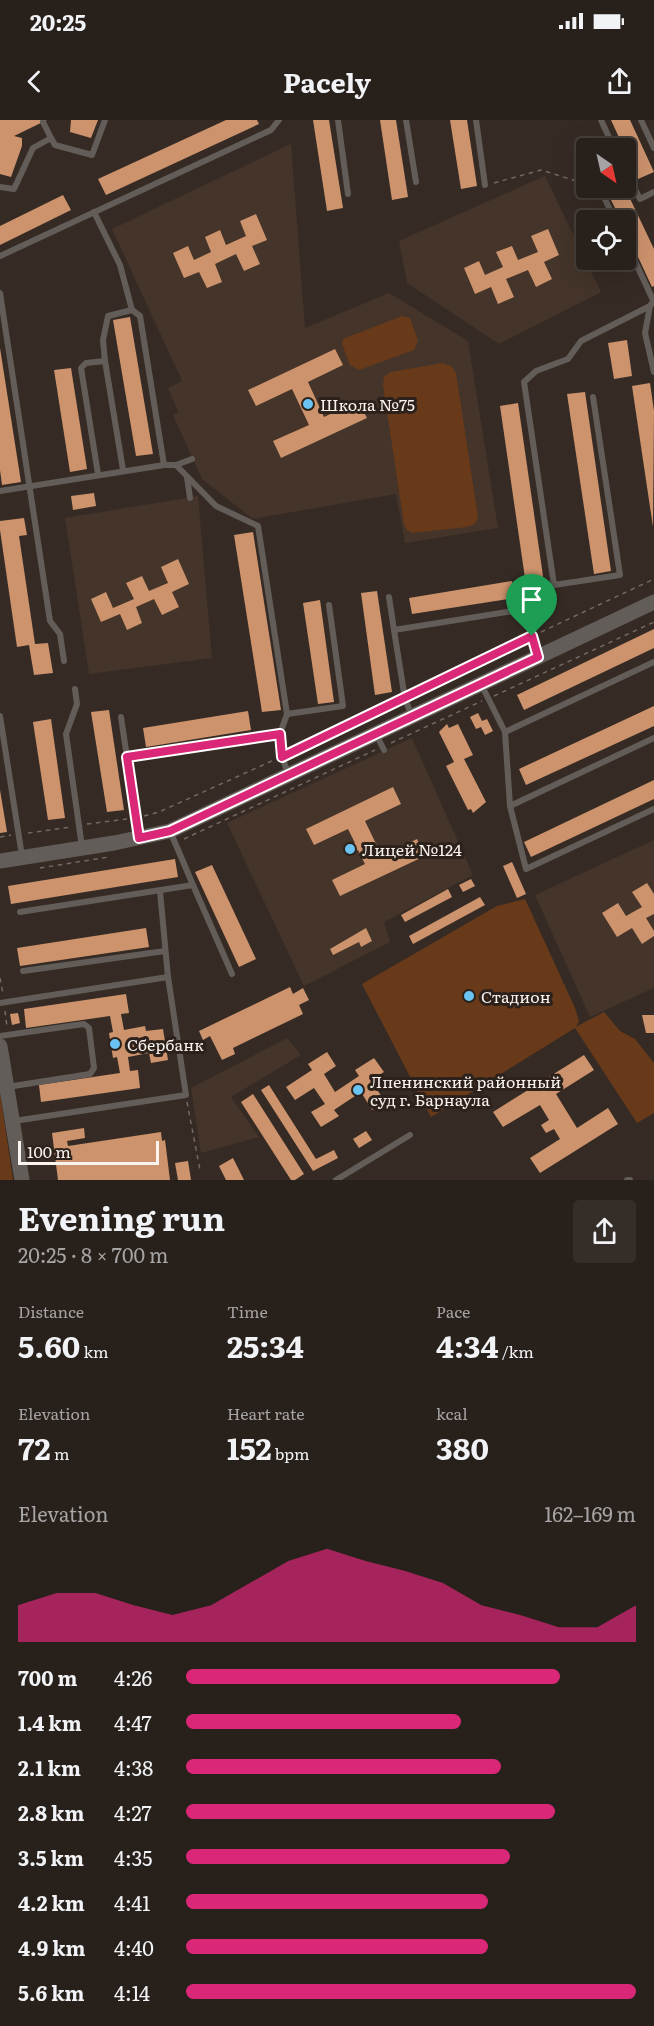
<!DOCTYPE html>
<html lang="en">
<head>
<meta charset="utf-8">
<style>
  :root { --surface:#28201b; --page:#342d28; --text:#f1f3f6; --muted:#a5a3a3; --line:#443e3a; --accent:#db2777 }
  body { margin:0; font-family:Literata,serif; background:var(--page); color:var(--text); height:100vh; display:flex; flex-direction:column; font-size:22px; white-space:nowrap }
  * { box-sizing:border-box; margin:0 }
  p { font-size:20px; color:var(--muted) }
  .icon { flex:none; width:33px; height:33px; fill:none; stroke:currentColor; stroke-width:2; stroke-linecap:round; stroke-linejoin:round }
  .map { position:relative; height:1060px; overflow:hidden }
  .details { display:flex; flex-direction:column; background:var(--surface); flex:1 }
  .details>* { flex:none }
  .needle { width:39px; rotate:146deg }
  .fabs { position:absolute; left:576px; top:18px; display:grid; gap:12px }
  .fabs a { display:grid; place-items:center; width:60px; height:60px; border-radius:6px; background:var(--surface); box-shadow:0 6px 24px #0002,0 0 0 2px var(--line); font-size:30px }
  .scale { position:absolute; left:18px; bottom:15px; width:141px; box-sizing:border-box; padding-left:6px; border:3px solid #faf3ee; border-top:0; font-size:16px; line-height:21px; white-space:nowrap; color:#faf3ee; -webkit-text-stroke:4px #2c221b; paint-order:stroke }
  .pin { position:absolute; display:grid; place-items:center; width:51px; height:51px; color:#fff; margin:-62px -26px; border-radius:50% 50% 50% 0; rotate:-45deg; box-shadow:0 0 6px #0007 }
  .pin .icon { rotate:45deg }
  .round { display:grid; place-items:center; flex:none; width:63px; height:63px; border-radius:6px; background:var(--page) }
  .summary { display:flex; align-items:center; justify-content:space-between; height:102px; padding:0 18px }
  h1 { font-size:33px; font-weight:700; line-height:45px }
  .stats { display:grid; grid-template-columns:repeat(3,1fr); gap:9px; height:102px; padding:6px 18px }
  .stats div { display:grid; align-content:center }
  .stats b { font-size:30px; font-weight:700 }
  .stats small { font-size:16px; font-weight:400 }
  .stats p { font-size:16px }
  .chart { height:168px; padding:12px 18px }
  .chart p { display:flex; justify-content:space-between }
  .chart svg { width:100%; height:108px; margin-top:6px; fill:var(--accent); opacity:.7 }
  ul { padding:0 18px; list-style:none; font-size:20px }
  li { display:grid; grid-template-columns:96px 72px 1fr; align-items:center; height:45px }
  li i { height:15px; border-radius:8px; background:var(--accent) }
  .status { display:flex; justify-content:space-between; align-items:center; height:42px; padding:0 30px; background:var(--surface); direction:ltr }
  .status svg { height:16px; fill:currentColor }
  header { display:flex; justify-content:space-between; align-items:center; height:78px; padding:0 18px; background:var(--surface); font-size:27px; font-weight:700 }
  .map>svg:first-child { display:block }
  .built { fill:#443429 }
  .green { fill:#683a1a }
  .building { fill:#cd936d }
  .lines { fill:none; stroke-linecap:round; stroke-linejoin:round }
  .path { stroke:#736962; stroke-width:1.5; stroke-dasharray:4.5 4.5; stroke-linecap:butt }
  .service { stroke:#635d59; stroke-width:6 }
  .tertiary { stroke:#635d59; stroke-width:15 }
  .route-casing { stroke:#fff; stroke-width:12 }
  .route { stroke:#db2777; stroke-width:8 }
  .poi-dot { fill:#6bc3f2; stroke:#2c221b; stroke-width:2 }
  .labels { text-anchor:middle; dominant-baseline:central; stroke-width:6; stroke-linejoin:round; paint-order:stroke }
  .poi-label { font-size:16px; fill:#faf3ee; stroke:#2c221b; text-anchor:start }
</style>
</head>
<body>
<div class="status"><b>20:25</b><svg viewBox="0 0 49 12"><path d="M0 12V9h3v3zM5 12V6h3v6zM10 12V3h3v9zM15 12V0h3v12zM26 1h20v11H26zM47 4h2v5h-2z"/></svg></div>
<header><svg class="icon" aria-label="back" viewBox="0 0 24 24"><path d="M15 5l-7 7 7 7"/></svg>Pacely<svg class="icon" aria-label="share" viewBox="0 0 24 24"><path d="M12 15V3M7 8l5-5 5 5M5 13v7h14v-7"/></svg></header>
<div class="map">
<svg width="654" height="1060" viewBox="0 0 654 1060">
  <rect width="100%" height="100%" fill="#362b24"/>
  <g class="built">
    <polygon points="291,24 305,208 389,173 468,221 498,408 405,423 396,374 253,399 202,359 173,295 178,292 168,268 182,261 112,109"/>
    <polygon points="545,56 601,172 499,224 407,163 399,121"/>
    <polygon points="198,376 212,538 89,554 65,398"/>
    <polygon points="412,618 473,755 384,802 390,822 304,866 227,703"/>
    <polygon points="654,720 654,868 590,897 535,775"/>
    <polygon points="287,918 301,935 231,977 259,1017 201,1033 191,968"/>
  </g>
  <g class="green">
    <polygon points="402,196 410,198 418,221 414,230 359,250 350,245 342,224 343,219"/>
    <polygon points="443,243 451,246 456,253 478,397 475,404 467,407 412,413 407,410 404,404 383,265 384,257 390,252"/>
    <polygon points="525,779 575,888 579,901 576,907 604,892 620,911 635,919 654,943 654,993 637,1003 575,908 431,997 362,864 497,786"/>
    <polygon points="0,973 13,1060 0,1060"/>
  </g>
  <g class="building">
    <polygon points="0,0 47,0 14,16 22,18 22,26 11,57 0,54"/>
    <polygon points="71,0 98,0 91,18 70,12"/>
    <polygon points="226,0 257,0 259,4 106,75 98,59"/>
    <polygon points="313,0 329,0 343,88 327,91"/>
    <polygon points="380,0 396,0 408,77 392,80"/>
    <polygon points="450,0 467,0 477,66 461,69"/>
    <polygon points="611,0 630,0 654,52 638,59"/>
    <polygon points="616,68 625,68 654,129 654,166 652,167 626,111 626,100 621,100 607,72"/>
    <polygon points="63,75 71,90 0,125 0,106"/>
    <polygon points="256,94 267,120 252,126 260,144 244,151 236,134 215,144 222,162 207,168 199,152 184,158 173,133 188,126 194,140 211,132 205,117 220,110 226,125 246,116 240,101"/>
    <polygon points="548,109 559,135 544,142 552,159 536,167 528,150 506,159 514,177 498,184 491,167 475,174 464,148 479,141 485,155 503,147 496,132 512,126 518,140 538,132 531,116"/>
    <polygon points="130,197 153,334 136,336 113,200"/>
    <polygon points="627,220 632,256 614,259 608,223"/>
    <polygon points="0,228 21,362 2,365 0,350"/>
    <polygon points="335,229 343,245 308,262 324,297 358,281 367,298 281,338 273,321 309,305 292,269 256,286 248,270"/>
    <polygon points="71,248 87,349 70,352 54,250"/>
    <polygon points="650,263 654,291 653,407 632,266"/>
    <polygon points="585,272 611,451 594,454 567,274"/>
    <polygon points="518,283 544,463 526,465 500,286"/>
    <polygon points="94,373 96,386 73,390 71,376"/>
    <polygon points="24,398 27,415 19,416 35,524 48,523 53,553 34,555 29,525 17,527 0,410 0,401"/>
    <polygon points="253,412 281,590 262,592 234,415"/>
    <polygon points="178,439 189,464 172,472 179,487 162,495 154,479 136,487 142,503 127,510 120,494 101,502 91,479 106,472 113,488 134,479 126,463 142,456 149,471 168,463 161,447"/>
    <polygon points="512,461 515,478 412,494 409,478"/>
    <polygon points="377,471 392,572 375,575 361,473"/>
    <polygon points="320,480 334,582 318,584 303,483"/>
    <polygon points="654,509 654,528 524,590 517,575"/>
    <polygon points="654,586 654,606 526,665 519,649"/>
    <polygon points="109,590 124,690 107,692 91,592"/>
    <polygon points="248,591 251,610 146,627 143,608"/>
    <polygon points="478,593 482,601 487,599 493,611 485,615 481,607 476,609 470,597"/>
    <polygon points="51,599 65,698 48,700 33,602"/>
    <polygon points="447,604 449,608 458,604 473,635 464,639 486,682 473,693 471,689 468,690 446,646 454,642 439,612"/>
    <polygon points="654,660 654,679 531,737 524,722"/>
    <polygon points="393,667 401,684 365,701 382,736 417,719 425,736 340,776 332,760 365,744 358,730 353,732 350,726 355,723 348,709 314,725 306,709"/>
    <polygon points="0,670 7,712 0,713"/>
    <polygon points="175,739 178,757 11,784 8,766"/>
    <polygon points="512,742 526,774 517,778 503,746"/>
    <polygon points="212,745 256,839 239,847 195,752"/>
    <polygon points="471,759 475,766 463,772 459,765"/>
    <polygon points="647,763 654,774 654,794 646,798 654,811 654,816 642,824 632,808 617,817 602,793 618,783 626,796 642,787 632,772"/>
    <polygon points="448,769 452,777 405,802 401,795"/>
    <polygon points="480,777 485,785 413,824 409,816"/>
    <polygon points="146,808 149,827 20,846 17,828"/>
    <polygon points="366,808 372,821 361,827 359,822 333,835 330,829"/>
    <polygon points="290,867 293,874 303,868 309,880 299,885 303,894 233,928 235,934 222,940 210,916 203,920 199,911"/>
    <polygon points="126,874 129,893 121,894 124,910 145,906 146,911 163,909 168,940 151,943 149,933 128,937 130,951 138,950 140,968 41,982 39,965 120,953 117,937 113,938 109,913 113,912 110,896 26,908 24,889"/>
    <polygon points="18,893 20,903 12,905 10,894"/>
    <polygon points="642,895 654,895 654,913 646,913"/>
    <polygon points="327,932 336,946 324,954 335,972 359,956 355,950 374,938 384,952 371,960 385,982 372,990 361,972 334,990 339,996 321,1007 311,992 325,984 314,968 295,980 286,967 312,950 308,944"/>
    <polygon points="584,935 594,950 556,974 577,1008 608,988 618,1004 540,1053 530,1038 560,1019 554,1009 546,1013 541,1005 549,1000 540,985 503,1007 493,992"/>
    <polygon points="269,965 316,1039 334,1030 338,1038 313,1051 261,970"/>
    <polygon points="253,974 304,1054 295,1060 291,1060 241,982"/>
    <polygon points="84,1008 85,1018 67,1021 68,1026 161,1012 162,1021 165,1020 170,1060 58,1060 52,1013"/>
    <polygon points="366,1011 372,1020 359,1028 353,1019"/>
    <polygon points="233,1038 244,1060 226,1060 219,1046"/>
    <polygon points="188,1041 191,1060 178,1060 175,1043"/>
  </g>
  <g class="lines">
    <g class="path">
      <polyline points="494,63 541,50 586,64"/>
      <polyline points="541,512 654,459"/>
      <polyline points="412,576 526,520"/>
      <polyline points="494,576 654,502"/>
      <polyline points="391,623 482,581"/>
      <polyline points="290,633 397,583"/>
      <polyline points="144,696 159,692 274,640"/>
      <polyline points="87,704 127,699"/>
      <polyline points="28,713 71,707"/>
      <polyline points="0,717 11,715"/>
      <polyline points="184,719 375,630"/>
      <polyline points="40,748 109,737"/>
      <polyline points="0,858 3,874"/>
      <polyline points="5,891 7,907"/>
      <polyline points="187,982 200,1050"/>
    </g>
    <g class="service">
      <polyline points="338,0 348,74"/>
      <polyline points="406,0 416,62"/>
      <polyline points="476,0 485,65"/>
      <polyline points="601,0 614,28"/>
      <polyline points="641,0 654,28"/>
      <polyline points="43,2 51,18"/>
      <polyline points="626,52 640,79 654,72"/>
      <polyline points="0,67 14,69 33,28 51,18 55,25 92,35 105,0"/>
      <polyline points="603,68 600,69 615,100"/>
      <polyline points="626,122 653,180"/>
      <polyline points="0,136 271,10 279,0"/>
      <polyline points="0,173 50,501 60,514 64,541"/>
      <polyline points="650,186 645,213 654,252"/>
      <polyline points="593,277 620,455 554,465 524,262 536,251 568,239 581,221 650,186 654,180"/>
      <polyline points="164,345 176,345 216,386 258,406 287,594 280,614"/>
      <polyline points="176,345 192,339"/>
      <polyline points="123,350 105,241 103,220 108,196 132,190"/>
      <polyline points="98,354 81,248 86,243 105,241"/>
      <polyline points="187,357 190,378"/>
      <polyline points="0,371 164,345 140,196 132,190 120,145 94,92"/>
      <polyline points="389,477 394,510 526,489 534,473 554,465"/>
      <polyline points="526,489 538,536"/>
      <polyline points="394,510 405,579 412,596"/>
      <polyline points="481,564 505,612 510,686 526,749 654,689"/>
      <polyline points="75,569 77,584 66,614 82,727"/>
      <polyline points="287,594 343,586 329,485"/>
      <polyline points="0,596 22,736"/>
      <polyline points="121,597 139,718"/>
      <polyline points="505,612 654,542"/>
      <polyline points="376,614 384,630"/>
      <polyline points="127,637 280,614 282,637 288,653"/>
      <polyline points="510,686 654,618"/>
      <polyline points="193,765 232,854"/>
      <polyline points="20,792 193,765 170,711"/>
      <polyline points="23,851 165,831"/>
      <polyline points="0,883 168,857"/>
      <polyline points="0,916 84,904 89,908 94,948 90,954 7,967"/>
      <polyline points="14,1001 186,975 168,857 160,771"/>
      <polyline points="336,1060 410,1015"/>
      <polyline points="627,1060 630,1060"/>
    </g>
    <g class="tertiary">
      <polyline points="0,741 114,723 170,711 654,482"/>
      <polyline points="0,926 22,1060"/>
    </g>
  </g>
  <g class="lines">
    <g class="route-casing">
      <polygon id="route" points="532,516 538,537 170,711 139,718 127,637 280,614 282,637"/>
    </g>
    <use href="#route" class="route"/>
  </g>
  <g class="poi-dot">
    <circle cx="308" cy="284" r="6"/>
    <circle cx="350" cy="729" r="6"/>
    <circle cx="469" cy="876" r="6"/>
    <circle cx="115" cy="924" r="6"/>
    <circle cx="358" cy="970" r="6"/>
  </g>
  <g class="labels">
    <g class="poi-label">
      <text x="320" y="284">Школа №75</text>
      <text x="362" y="729">Лицей №124</text>
      <text x="481" y="876">Стадион</text>
      <text x="127" y="924">Сбербанк</text>
      <text x="370" y="961">Лпенинский районный<tspan x="370" dy="18">суд г. Барнаула</tspan></text>
    </g>
  </g>
</svg>
<div class="fabs">
<a><svg class="needle" viewBox="-14 -14 28 28"><path d="M0-13l5 13h-10z" fill="#e53935"/><path d="M0 13l5-13h-10z" fill="#a5a3a3"/></svg></a>
<a><svg class="icon" aria-label="locate" viewBox="0 0 24 24"><circle cx="12" cy="12" r="6"/><path d="M12 2v4M12 18v4M2 12h4M18 12h4"/></svg></a>
</div>
<div class="scale">100 m</div>
<div class="pin" style="left:532px;top:516px;background:#1e9e55"><svg class="icon" aria-label="arrive" viewBox="0 0 24 24"><path d="M6 21V4h12l-3 4 3 4H6"/></svg></div>
</div>
<section class="details">
<div class="summary"><div><h1>Evening run</h1><p>20:25 · 8 × 700 m</p></div><a class="round"><svg class="icon" aria-label="share" viewBox="0 0 24 24"><path d="M12 15V3M7 8l5-5 5 5M5 13v7h14v-7"/></svg></a></div>
<div class="stats">
<div><p>Distance</p><b>5.60<small> km</small></b></div>
<div><p>Time</p><b>25:34</b></div>
<div><p>Pace</p><b>4:34<small> /km</small></b></div>
</div>
<div class="stats">
<div><p>Elevation</p><b>72<small> m</small></b></div>
<div><p>Heart rate</p><b>152<small> bpm</small></b></div>
<div><p>kcal</p><b>380</b></div>
</div>
<div class="chart"><p><span>Elevation</span>162–169 m</p>
<svg viewBox="0 0 160 44" preserveAspectRatio="none"><path d="M0 44V29L10 24L20 24L30 29L40 33L50 29L60 20L70 11L80 6L90 11L100 15L110 20L120 29L130 33L140 38L150 38L160 29V44z"/></svg>
</div>
<ul>
<li><b>700 m</b>4:26<i style="width:83%"></i></li>
<li><b>1.4 km</b>4:47<i style="width:61%"></i></li>
<li><b>2.1 km</b>4:38<i style="width:70%"></i></li>
<li><b>2.8 km</b>4:27<i style="width:82%"></i></li>
<li><b>3.5 km</b>4:35<i style="width:72%"></i></li>
<li><b>4.2 km</b>4:41<i style="width:67%"></i></li>
<li><b>4.9 km</b>4:40<i style="width:67%"></i></li>
<li><b>5.6 km</b>4:14<i style="width:100%"></i></li>
</ul>
</section>
</body>
</html>
